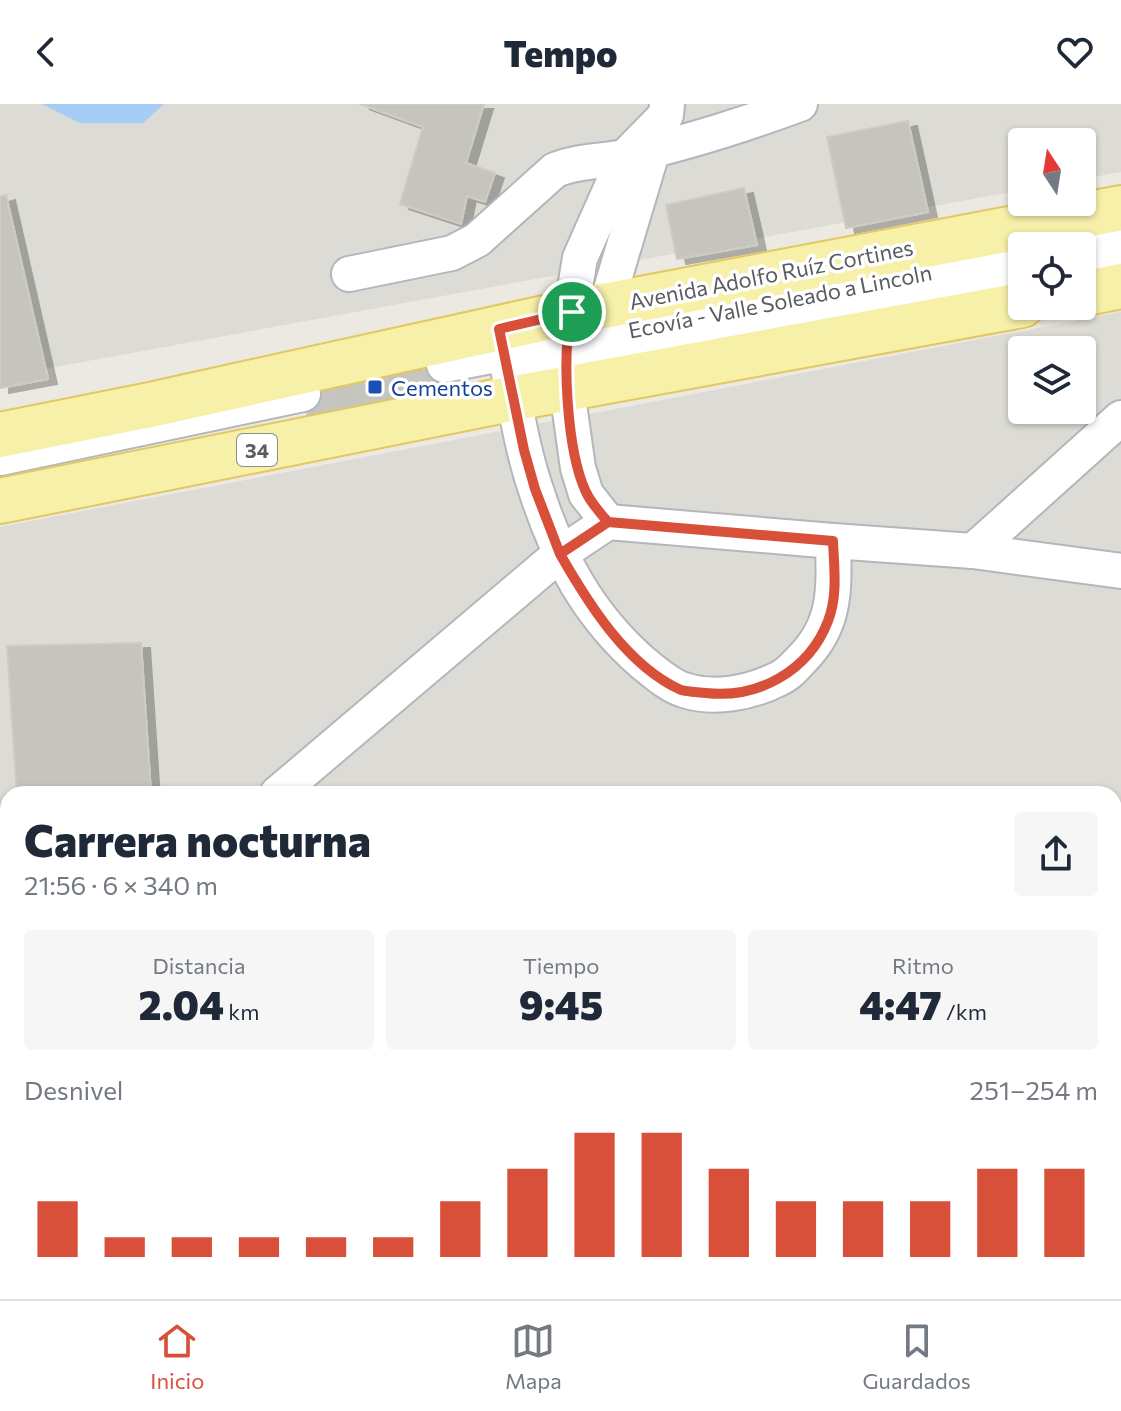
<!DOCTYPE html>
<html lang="es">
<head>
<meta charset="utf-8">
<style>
  :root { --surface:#fff; --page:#f6f6f7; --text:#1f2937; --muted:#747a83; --line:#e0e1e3; --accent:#d85039 }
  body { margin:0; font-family:Commissioner,sans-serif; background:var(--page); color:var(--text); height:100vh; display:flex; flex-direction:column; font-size:30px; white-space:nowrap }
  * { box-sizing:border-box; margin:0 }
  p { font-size:26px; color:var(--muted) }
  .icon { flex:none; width:44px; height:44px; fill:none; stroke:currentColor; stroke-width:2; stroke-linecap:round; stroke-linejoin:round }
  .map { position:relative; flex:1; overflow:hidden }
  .sheet { position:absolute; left:0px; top:682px; width:1122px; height:514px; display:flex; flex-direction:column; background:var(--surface); border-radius:24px 24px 0 0; box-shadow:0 2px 6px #0004 }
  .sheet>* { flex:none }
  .needle { width:52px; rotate:348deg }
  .tools { position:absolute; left:1008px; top:24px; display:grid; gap:16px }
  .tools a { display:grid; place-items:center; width:88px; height:88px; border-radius:8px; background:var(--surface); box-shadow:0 2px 6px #0004; font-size:40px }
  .pin { position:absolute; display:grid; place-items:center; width:68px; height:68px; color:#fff; margin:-34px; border:4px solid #fff; border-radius:50%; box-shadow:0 2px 8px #0007 }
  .round { display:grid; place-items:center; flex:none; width:84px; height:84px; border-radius:8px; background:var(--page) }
  .overview { display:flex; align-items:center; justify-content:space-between; height:136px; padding:0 24px }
  h1 { font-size:44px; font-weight:800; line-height:60px }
  .metrics { display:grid; grid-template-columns:repeat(3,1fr); gap:12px; height:136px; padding:8px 24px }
  .metrics div { display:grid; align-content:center; border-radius:8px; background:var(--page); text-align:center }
  .metrics b { font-size:40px; font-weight:800 }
  .metrics small { font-size:22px; font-weight:400 }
  .metrics p { font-size:22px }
  .chart { height:224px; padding:16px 24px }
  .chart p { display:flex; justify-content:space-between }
  .chart svg { width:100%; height:144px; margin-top:8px; stroke:var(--accent); stroke-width:6 }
  header { display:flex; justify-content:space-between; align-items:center; height:104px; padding:0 24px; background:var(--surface); font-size:36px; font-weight:800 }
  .tabs { display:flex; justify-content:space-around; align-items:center; height:112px; border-top:2px solid var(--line); background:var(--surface); font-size:22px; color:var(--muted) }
  .tabs a { display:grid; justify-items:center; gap:4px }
  .tabs .on { color:var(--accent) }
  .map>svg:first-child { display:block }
  .industrial { fill:#dcdbd5; fill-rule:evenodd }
  .water { fill:#a5cdf7 }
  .building { fill:#c6c4be; stroke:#cfcbc0; stroke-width:2; filter:url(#shadow) }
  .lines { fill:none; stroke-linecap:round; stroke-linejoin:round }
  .minor-tunnel { stroke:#c6c6c1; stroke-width:34; stroke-dasharray:34 17; stroke-linecap:butt }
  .minor-casing { stroke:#b3b6ba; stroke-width:38 }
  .major-casing { stroke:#e3c861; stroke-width:48 }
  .minor { stroke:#fff; stroke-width:34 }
  .major { stroke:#f7f0a9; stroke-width:44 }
  .route-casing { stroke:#fff; stroke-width:16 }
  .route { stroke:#d85039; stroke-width:10 }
  .transit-dot { fill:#1a4fb4; stroke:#fff; stroke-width:3 }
  .labels { text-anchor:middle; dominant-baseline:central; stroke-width:7; stroke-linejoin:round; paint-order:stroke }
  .shield { fill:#fff; stroke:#8b8d90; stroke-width:2 }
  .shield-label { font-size:20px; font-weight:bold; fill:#595c60 }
  .street-label { font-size:22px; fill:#595c60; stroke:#fff }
  .transit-label { font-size:22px; fill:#164399; stroke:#fff; text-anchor:start }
</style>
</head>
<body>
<header><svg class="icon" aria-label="back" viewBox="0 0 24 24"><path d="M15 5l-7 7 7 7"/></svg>Tempo<svg class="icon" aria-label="heart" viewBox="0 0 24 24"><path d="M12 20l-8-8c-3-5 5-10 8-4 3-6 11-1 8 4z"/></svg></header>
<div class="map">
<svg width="1121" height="1195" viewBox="0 0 1121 1195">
  <defs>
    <filter id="shadow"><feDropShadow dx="9" dy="5" stdDeviation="0" flood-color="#0004"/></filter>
  </defs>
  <rect width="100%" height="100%" fill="#ebe9e1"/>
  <g class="industrial">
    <polygon points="0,0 1121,0 1121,68 1082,75 1082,38 1022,38 1022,86 0,273"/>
    <path d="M1121,208v604l-7,2v-124h-1106v334l-8,3v-604zM1022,246h60v60h-60z"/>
    <polygon points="26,1188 327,1188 326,1195 27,1195"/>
  </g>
  <polygon class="water" points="42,0 164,0 143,19 80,19"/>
  <g class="building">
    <polygon points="360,0 484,0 466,59 495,69 485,98 467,92 461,120 400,100 423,23"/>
    <polygon points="908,17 928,108 846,124 827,33"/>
    <polygon points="744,84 757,141 677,155 666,101"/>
    <polygon points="6,91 48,275 0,284 0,93"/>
    <polygon points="442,252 450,292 309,320 301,280"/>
    <polygon points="141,539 151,690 17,690 7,542"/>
    <polygon points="1121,823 1121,936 1114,939 1114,825"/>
    <polygon points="8,1052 8,1188 18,1188 18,1195 0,1195 0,1053"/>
    <polygon points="1121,1062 1121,1175 1114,1177 1114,1063"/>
    <polygon points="49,1188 181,1188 182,1195 50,1195"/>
    <polygon points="447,1188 478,1188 479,1195 416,1195"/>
    <polygon points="478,1188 535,1188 536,1195 479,1195"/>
    <polygon points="566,1188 638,1188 639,1195 529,1195"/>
    <rect x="691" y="1188" width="94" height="7"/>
    <polygon points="785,1188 880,1188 881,1195 785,1195"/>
    <polygon points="880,1188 1006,1188 1006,1195 881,1195"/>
  </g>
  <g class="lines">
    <polyline class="minor-tunnel" points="303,290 444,261"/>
    <g class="minor-casing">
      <g id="minor">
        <polyline points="1065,142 1121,131"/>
        <polyline points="1082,164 1121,156"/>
        <path d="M349,170l103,-21 25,-13 78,-70c24,-10 48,-8 73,-14 59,-13 115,-31 172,-52"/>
        <polyline points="606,202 653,45"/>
        <polyline points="444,261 1022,150"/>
        <polyline points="516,273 1022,175"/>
        <polyline points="0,354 303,290"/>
        <polyline points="608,418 586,390 578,364 567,286 566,238 580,154 625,53 666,11 667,0"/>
        <polyline points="833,437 973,447 1121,467"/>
        <polyline points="973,447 1121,314"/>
        <path d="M277,690l283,-240 48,-32 225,19c1,48 4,83 -32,119 -7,7 -13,15 -23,19 -28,14 -64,21 -94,11 -14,-4 -30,-18 -41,-27 -55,-48 -85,-105 -107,-173 -18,-52 -23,-108 -37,-161"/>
        <polyline points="658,1188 659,1195"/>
        <polyline points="1029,1188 1029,1195"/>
        <polyline points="210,1195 210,1188"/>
      </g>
    </g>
    <g class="major-casing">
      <g id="major">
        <polyline points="1082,190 1121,182"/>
        <polyline points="0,331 150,301 572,208 1121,104"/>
        <polyline points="0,397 515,294 1022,201"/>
      </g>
    </g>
    <use href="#minor" class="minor"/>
    <use href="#major" class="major"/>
  </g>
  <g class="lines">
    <g class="route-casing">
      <path id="route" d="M572,208c-11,42 -5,140 14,180 5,11 14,21 22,30l-48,32c28,49 67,112 121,136 7,2 17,2 25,3 52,6 103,-22 122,-72 10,-25 6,-54 5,-80l-225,-19 -48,32 -25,-65 -11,-39 -25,-121 73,-17"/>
    </g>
    <use href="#route" class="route"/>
  </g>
  <rect class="transit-dot" x="367" y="275" width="16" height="16" rx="4"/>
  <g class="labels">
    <rect class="shield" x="237" y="330" width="40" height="32" rx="6"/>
    <g class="shield-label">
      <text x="257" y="346">34</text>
    </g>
    <g class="street-label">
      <text transform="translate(771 170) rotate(-11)">Avenida Adolfo Ruíz Cortines</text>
      <text transform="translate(780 197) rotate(-11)">Ecovía - Valle Soleado a Lincoln</text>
    </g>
    <g class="transit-label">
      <text x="391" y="283">Cementos</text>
    </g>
  </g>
</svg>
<div class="tools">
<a><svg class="needle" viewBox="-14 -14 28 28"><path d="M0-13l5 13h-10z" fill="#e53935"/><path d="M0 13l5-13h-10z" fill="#747a83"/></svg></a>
<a><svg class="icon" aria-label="locate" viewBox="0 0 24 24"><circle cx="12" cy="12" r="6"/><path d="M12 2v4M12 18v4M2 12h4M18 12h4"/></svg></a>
<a><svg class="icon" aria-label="layers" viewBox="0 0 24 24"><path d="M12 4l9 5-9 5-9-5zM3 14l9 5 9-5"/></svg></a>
</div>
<div class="pin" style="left:572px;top:208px;background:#1e9e55"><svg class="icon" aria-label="arrive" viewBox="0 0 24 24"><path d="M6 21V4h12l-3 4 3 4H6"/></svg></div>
<section class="sheet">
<div class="overview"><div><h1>Carrera nocturna</h1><p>21:56 · 6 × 340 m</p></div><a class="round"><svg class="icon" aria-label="share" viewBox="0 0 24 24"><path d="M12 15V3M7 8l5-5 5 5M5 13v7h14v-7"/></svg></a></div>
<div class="metrics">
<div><p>Distancia</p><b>2.04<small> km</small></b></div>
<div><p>Tiempo</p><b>9:45</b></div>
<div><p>Ritmo</p><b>4:47<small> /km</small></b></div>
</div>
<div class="chart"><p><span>Desnivel</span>251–254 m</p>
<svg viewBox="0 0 160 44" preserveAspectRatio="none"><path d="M5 44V27M15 44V38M25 44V38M35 44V38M45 44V38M55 44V38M65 44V27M75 44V17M85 44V6M95 44V6M105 44V17M115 44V27M125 44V27M135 44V27M145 44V17M155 44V17"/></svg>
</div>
</section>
</div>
<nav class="tabs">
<a class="on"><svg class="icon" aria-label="home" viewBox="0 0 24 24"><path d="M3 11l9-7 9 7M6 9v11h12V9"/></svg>Inicio</a>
<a><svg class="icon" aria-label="map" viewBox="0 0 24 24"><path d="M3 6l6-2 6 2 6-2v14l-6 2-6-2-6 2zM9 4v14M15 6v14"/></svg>Mapa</a>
<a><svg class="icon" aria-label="saved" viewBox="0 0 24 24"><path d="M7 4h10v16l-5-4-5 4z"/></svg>Guardados</a>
</nav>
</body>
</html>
